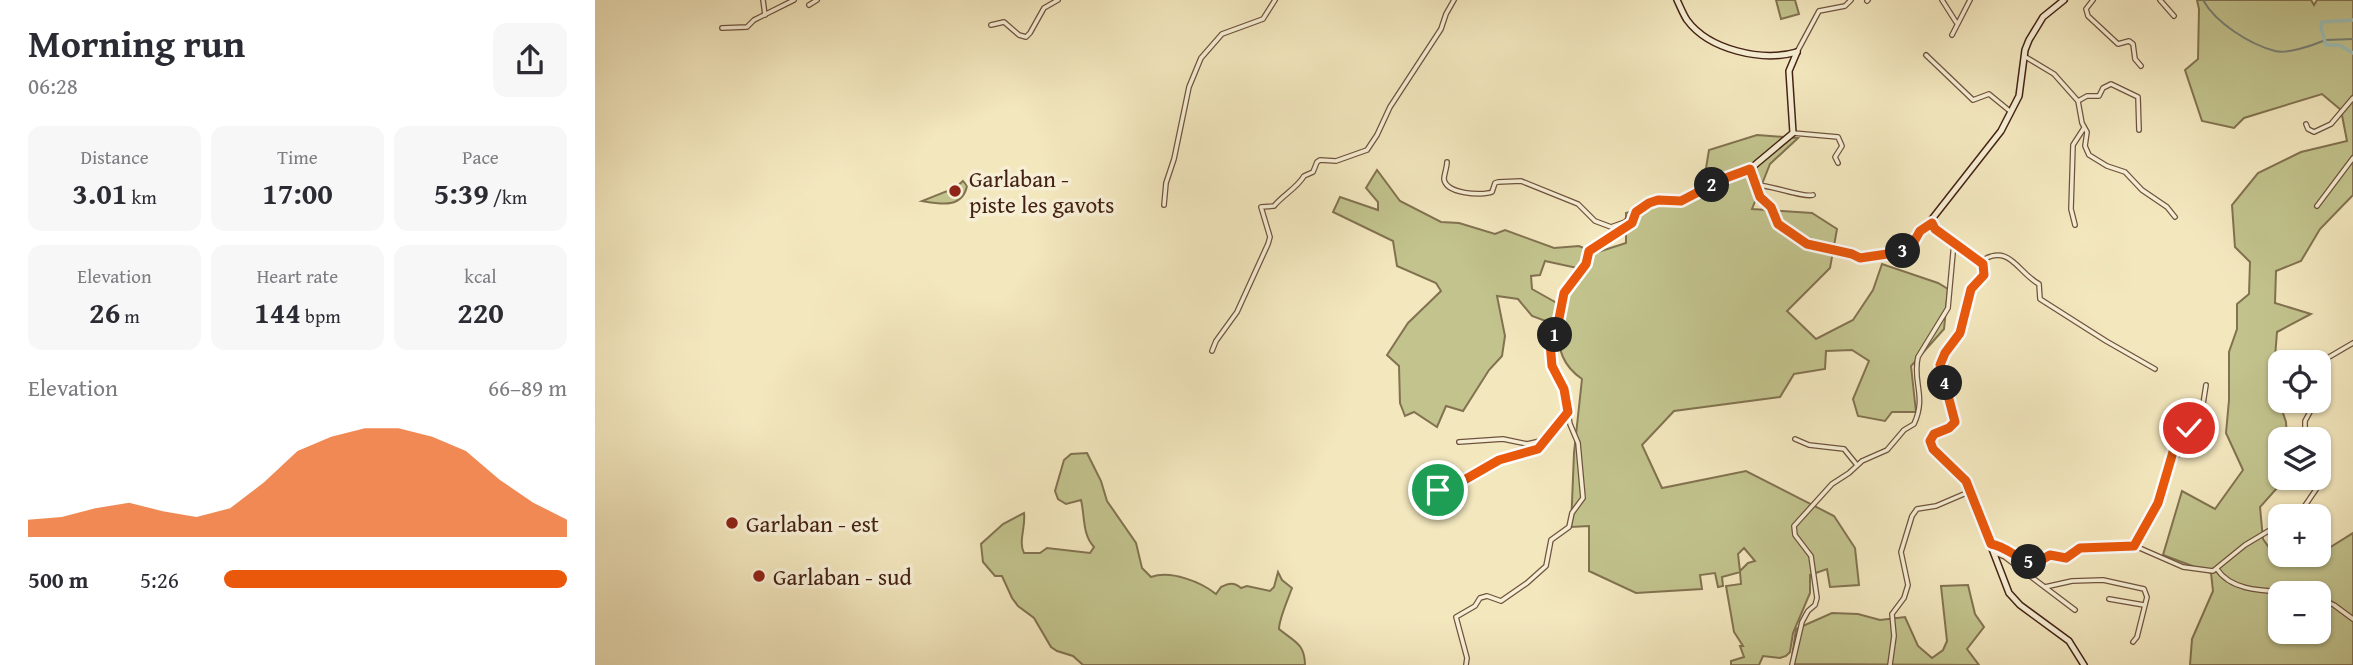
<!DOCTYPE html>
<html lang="en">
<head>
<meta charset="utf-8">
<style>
  :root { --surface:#fff; --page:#f7f7f7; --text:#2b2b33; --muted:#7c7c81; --accent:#ea580c }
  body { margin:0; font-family:"Gentium Book Plus",serif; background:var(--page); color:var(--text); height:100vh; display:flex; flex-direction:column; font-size:26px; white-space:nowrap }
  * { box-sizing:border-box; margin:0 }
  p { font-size:23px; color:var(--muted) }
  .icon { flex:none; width:38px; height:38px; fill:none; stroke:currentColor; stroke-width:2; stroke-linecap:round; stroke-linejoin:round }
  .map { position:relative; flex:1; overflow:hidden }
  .drawer { display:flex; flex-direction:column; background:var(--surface); width:595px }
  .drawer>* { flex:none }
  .controls { position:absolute; left:1673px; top:350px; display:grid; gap:14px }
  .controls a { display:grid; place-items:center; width:63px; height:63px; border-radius:14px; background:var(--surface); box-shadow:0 2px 5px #0004; font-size:35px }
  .pin { position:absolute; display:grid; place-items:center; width:60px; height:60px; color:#fff; margin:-30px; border:4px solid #fff; border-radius:50%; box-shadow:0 2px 7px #0007 }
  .km { position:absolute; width:35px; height:35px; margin:-18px; border-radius:50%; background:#222; color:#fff; font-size:19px; line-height:35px; text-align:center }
  .round { display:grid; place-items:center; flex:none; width:74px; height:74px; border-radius:14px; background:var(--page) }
  .overview { display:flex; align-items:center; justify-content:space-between; height:119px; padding:0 28px }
  h1 { font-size:38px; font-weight:700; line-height:52px }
  .stats { display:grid; grid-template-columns:repeat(3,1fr); gap:10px; height:119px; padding:7px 28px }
  .stats div { display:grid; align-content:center; border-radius:14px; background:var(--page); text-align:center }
  .stats b { font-size:30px; font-weight:700 }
  .stats small { font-size:19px; font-weight:400 }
  .stats p { font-size:19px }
  .chart { height:196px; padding:14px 28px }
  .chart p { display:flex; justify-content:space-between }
  .chart svg { width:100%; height:126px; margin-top:7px; fill:var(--accent); opacity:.7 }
  ul { padding:0 28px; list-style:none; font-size:23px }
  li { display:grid; grid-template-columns:112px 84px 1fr; align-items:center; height:52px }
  li i { height:18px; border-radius:9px; background:var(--accent) }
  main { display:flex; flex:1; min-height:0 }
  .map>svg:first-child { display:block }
  .green { fill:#c2c38d; stroke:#827250; stroke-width:2; fill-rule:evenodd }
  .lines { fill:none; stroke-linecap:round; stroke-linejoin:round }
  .stream { stroke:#798076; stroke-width:2 }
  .canal { stroke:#9dbfb7; stroke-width:3.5 }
  .street-casing { stroke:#6f533e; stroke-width:6 }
  .secondary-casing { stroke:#432214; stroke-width:8 }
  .street { stroke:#f7efd5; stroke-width:3.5 }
  .secondary { stroke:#f7efd5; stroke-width:5 }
  .route-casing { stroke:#fff; stroke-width:14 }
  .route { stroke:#ea580c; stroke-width:9 }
  .poi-dot { fill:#8f2418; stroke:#f7efd5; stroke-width:2.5 }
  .labels { text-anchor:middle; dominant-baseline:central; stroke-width:7; stroke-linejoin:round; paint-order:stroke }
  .poi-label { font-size:23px; fill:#432214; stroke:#f7efd5; text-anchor:start }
</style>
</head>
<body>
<main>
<section class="drawer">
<div class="overview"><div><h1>Morning run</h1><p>06:28</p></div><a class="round"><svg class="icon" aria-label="share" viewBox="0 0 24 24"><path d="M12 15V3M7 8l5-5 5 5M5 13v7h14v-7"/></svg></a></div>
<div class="stats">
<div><p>Distance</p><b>3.01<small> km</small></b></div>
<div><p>Time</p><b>17:00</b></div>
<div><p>Pace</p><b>5:39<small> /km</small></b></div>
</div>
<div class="stats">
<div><p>Elevation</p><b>26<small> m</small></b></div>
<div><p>Heart rate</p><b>144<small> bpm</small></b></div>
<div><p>kcal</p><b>220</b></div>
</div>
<div class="chart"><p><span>Elevation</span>66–89 m</p>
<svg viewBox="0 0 160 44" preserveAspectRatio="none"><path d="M0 44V38L10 37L20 34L30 32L40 35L50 37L60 34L70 25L80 14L90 9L100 6L110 6L120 9L130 14L140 24L150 32L160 38V44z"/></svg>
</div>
<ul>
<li><b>500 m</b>5:26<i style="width:100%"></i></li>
</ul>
</section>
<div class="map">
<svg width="1758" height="665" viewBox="0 0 1758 665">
  <rect width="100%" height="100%" fill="#f3e7be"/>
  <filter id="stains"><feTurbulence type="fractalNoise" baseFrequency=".00286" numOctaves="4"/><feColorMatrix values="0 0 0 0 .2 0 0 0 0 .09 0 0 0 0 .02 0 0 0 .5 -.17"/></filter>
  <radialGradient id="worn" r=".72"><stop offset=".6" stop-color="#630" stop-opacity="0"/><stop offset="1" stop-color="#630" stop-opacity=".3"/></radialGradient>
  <g class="green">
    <polygon points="1181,0 1200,0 1204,14 1186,19"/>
    <path d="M1602,0h114l3,5 3,-5h36v195l-33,34 -19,32 -25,10 -1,32 36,11 -34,18 -4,51 13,39 1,17h-7v39h6l-26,29 3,32 19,27 13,-11h24v-11l10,4 24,-15v132h-163l2,-26 21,-48 -2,-18 -48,-18 19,-64 33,18 28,-39 -17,-37 3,-33v-48l8,-23v-25l12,-10 1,-32 -15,-15 -3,-42 26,-32 43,-21 46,-11 -6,-31 -19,-16 -78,24 -10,10 -32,-7 -17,-51 13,-11 1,-50zM1685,593h39v39h-39z"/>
    <path d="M1162,135l41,3 -28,26 -18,45 60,4 25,16 -7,39 -43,43 29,28 37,-19 20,-30 9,-26 56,19 10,6 -4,40 -33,37 5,46h-24l-7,9 -27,-5 -5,-17 16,-38 -17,-11 -26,1 -1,18 -31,5 -14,23 -106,14 -32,34 20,43 84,-17 88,45 21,32 4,37 -29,2 -3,-18 -17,6v18l-17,40 -3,19 -4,4 -6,2 -17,-2 -4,9h-28v-4l13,-4 -4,-11h3l-9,-14 -8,-46 15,-2 -1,-12 -18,5 1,9 -5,1 -3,-14 -15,2 2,14 -66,4 -47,-22v-45l-18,1 3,-74 8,-74c-19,-13 -25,-30 -23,-53l-27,-10 -14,-17 -21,-3 8,40 -3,20 -13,14 -26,41 -17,-5 -9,21 -23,-15 -9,4 -5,-13 -1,-37 -12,-11 21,-32 33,-32 -5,-8 -39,-17 -4,-25 -60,-29 7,-15 38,13v-8l-12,-14 11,-18 23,31 41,21 18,1 36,11 10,-4 49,18 25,-2 16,7 31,-10v-30l76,-21 7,-42zM950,261l32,7 10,-4 -19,27 -4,16 -32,-18 -1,-13 9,-1zM1149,548l11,13 -7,2 -8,8 -2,-17z"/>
    <path d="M368,181l4,5c-5,23 -27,18 -45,15l33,-13z"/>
    <path d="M492,453l14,28 6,20 29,42 6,25 9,9c20,-7 50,5 65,17l5,-7c8,-4 13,-5 20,1l6,-2 23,5 4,-4 4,-15 4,8 10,8c-4,11 -13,31 -13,41 14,12 26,14 26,36h-222l-10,-9 -16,-5 -6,-4 -17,-29 -16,-12 -6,-8 -10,-22h-7l-12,-14 -2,-18 22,-20 21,-11c2,13 -6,29 0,40h16l7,-5 43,5 4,-6c-12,-13 -9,-31 -13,-47l-15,4 -8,-5 -3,-8 9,-31 7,-6z"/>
    <polygon points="1373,585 1380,614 1389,627 1372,649 1384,665 1196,664 1201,629 1237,613 1263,614 1285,620 1310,617 1323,646 1337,658 1348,650 1352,641 1346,586"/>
  </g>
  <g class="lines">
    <g class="stream">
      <path d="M1608,0c13,23 46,44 72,51 12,3 36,-5 48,-10"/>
      <polyline points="1731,40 1758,39"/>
    </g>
    <polyline class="canal" points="1758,20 1727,22 1726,28 1731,45 1744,45 1758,53"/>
    <g class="street-casing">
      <g id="street">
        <polyline points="168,0 170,15"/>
        <polyline points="1347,0 1361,22"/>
        <polyline points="1498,0 1491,9 1493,16 1523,44 1534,41 1538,44 1540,59 1546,66"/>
        <polyline points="1565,0 1579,16"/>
        <polyline points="1272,1 1273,0"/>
        <polyline points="214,5 222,0"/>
        <polyline points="396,25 409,22 424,35 431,37 435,33 449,8 463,0"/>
        <polyline points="127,28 152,27 159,20 199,0"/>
        <polyline points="1357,35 1375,0"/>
        <polyline points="1202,52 1224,11 1250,6 1256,0"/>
        <polyline points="1331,55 1378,100 1394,94 1416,112"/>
        <polyline points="1429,56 1459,74 1483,101 1487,123 1492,132 1490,146 1494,155 1512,166 1530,172 1547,190 1572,207 1580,217"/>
        <polyline points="1483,101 1492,96 1504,96 1508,88 1516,84 1543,97 1544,130"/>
        <polyline points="1711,124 1713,129 1719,132 1736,124 1758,98"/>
        <polyline points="1198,133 1243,137 1247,146 1240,157 1243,163"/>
        <path d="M852,162c0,5 -3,13 -3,17 2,15 38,17 48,13l3,-9 3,-1 23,-1 57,23 17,17 16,6 14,-5 15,-14 9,-5 9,-3 23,1 42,-22 27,-10"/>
        <path d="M1160,185c17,0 48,13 58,10"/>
        <polyline points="569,205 571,183 579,159 594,87 606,58 627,34 668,19 680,0"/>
        <polyline points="1722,206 1758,158"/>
        <polyline points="1480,225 1476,209 1478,145 1489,128"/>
        <path d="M1386,261c29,-18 36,11 58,23l1,15 66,42 49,28"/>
        <path d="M617,351l4,-10 21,-29 31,-68 2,-7 -9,-30 13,-1c9,-11 23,-18 30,-30l9,-4 4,-10 3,-2 16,1 31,-11 10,-15 13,-28 51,-78 5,-15 8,-14"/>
        <polyline points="1724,395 1730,371 1729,360 1758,343"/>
        <polyline points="1600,422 1608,404 1611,385"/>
        <polyline points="1200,439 1214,445 1249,449 1262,465"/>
        <polyline points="1710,439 1710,421 1721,401"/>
        <polyline points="864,442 908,439 932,444 950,440"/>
        <polyline points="1578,458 1583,435 1581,419 1583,413"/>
        <polyline points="835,489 843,490 854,488 903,460 943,449 973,412"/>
        <polyline points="1698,516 1707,510 1722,488 1720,482 1715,478"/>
        <path d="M1396,544c17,4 27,17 45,19l11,-7 19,2 14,-10 54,-2 25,-43 14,-45c13,-8 20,-21 22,-36l-17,13"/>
        <polyline points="1540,546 1588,567 1618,571 1650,545 1685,524"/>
        <polyline points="1400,553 1410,557 1480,610"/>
        <path d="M1622,569c16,25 56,21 81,24"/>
        <polyline points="1450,587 1477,581 1508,580 1549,589 1552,597 1542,637 1538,642"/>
        <polyline points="1724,598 1739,605 1758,619"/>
        <polyline points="1514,599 1549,605"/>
        <polyline points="871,665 872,658 861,617 880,606 885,598 892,596 906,601 932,583 951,566 956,540 974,527 977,513 988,498 983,443 975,424 969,389 957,366 955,343 960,334 969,293 991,264 994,251 1037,223 1041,212"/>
        <path d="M1197,665l10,-43 6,-11 7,-6 2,-7 -6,-42 -16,-21 -1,-9 38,-42 17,-11 13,-12 25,-11 17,-20 10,-6c13,-28 -2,-42 4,-67l30,-49 6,-66"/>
        <polyline points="1295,665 1299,636 1297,614 1309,598 1313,585 1306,552 1317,516 1322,509 1341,506 1376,491"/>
      </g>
    </g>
    <g class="secondary-casing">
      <g id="secondary">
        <path d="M1082,0c3,6 6,14 10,20 22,30 75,42 110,32"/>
        <path d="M1469,0l-21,17 -14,23 -4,10 -6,46 -18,35 -69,88 3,10 46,32c9,16 -6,19 -12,32 -5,14 -3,30 -10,43 -5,8 -13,14 -17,22 -6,16 12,46 13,64l-6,6 -15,6 -4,7 3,8 33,32 43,112 11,12 49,36 15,24"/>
        <polyline points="1202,52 1194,71 1198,133 1155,169 1165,197 1176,207 1183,224 1212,244 1257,254 1265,258 1299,253 1316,247 1325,231 1337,223"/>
      </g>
    </g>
    <use href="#street" class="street"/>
    <use href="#secondary" class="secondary"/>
  </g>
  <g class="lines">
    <g class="route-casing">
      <path id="route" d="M843,490l21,-7 40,-23 39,-11 30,-37 -4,-23 -12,-23 -2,-23 6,-9 8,-41 22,-29 3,-13 43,-28 4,-11 13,-9 9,-3 23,1 42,-22 27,-10 10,28 11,10 7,17 29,20 45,10 8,4 34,-5 17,-6 9,-16 12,-8 3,6 48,35 1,11 -13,14 -11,44 -15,20 -5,12 15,57 -6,6 -15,6 -4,7 3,8 33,32 25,63c17,3 27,17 45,19l14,-8 16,3 14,-10 54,-2 24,-43 20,-68 11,-7"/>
    </g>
    <use href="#route" class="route"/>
  </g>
  <g class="poi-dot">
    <circle cx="360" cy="191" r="7"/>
    <circle cx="137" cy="523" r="7"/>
    <circle cx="164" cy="576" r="7"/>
  </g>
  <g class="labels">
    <g class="poi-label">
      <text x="374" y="178">Garlaban -<tspan x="374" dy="26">piste les gavots</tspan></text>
      <text x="151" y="523">Garlaban - est</text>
      <text x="178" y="576">Garlaban - sud</text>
    </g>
  </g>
  <rect width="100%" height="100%" filter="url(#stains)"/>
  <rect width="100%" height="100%" fill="url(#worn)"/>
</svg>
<div class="controls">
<a><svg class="icon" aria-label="locate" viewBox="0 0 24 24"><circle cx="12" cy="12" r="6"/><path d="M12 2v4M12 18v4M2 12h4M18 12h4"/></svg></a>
<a><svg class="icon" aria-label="layers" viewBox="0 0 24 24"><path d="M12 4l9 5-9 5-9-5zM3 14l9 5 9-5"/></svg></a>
<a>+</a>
<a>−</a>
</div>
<div class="pin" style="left:843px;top:490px;background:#1e9e55"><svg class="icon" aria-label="arrive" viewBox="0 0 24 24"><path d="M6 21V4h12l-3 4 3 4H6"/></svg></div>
<div class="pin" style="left:1594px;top:428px;background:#d93025"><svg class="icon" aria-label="check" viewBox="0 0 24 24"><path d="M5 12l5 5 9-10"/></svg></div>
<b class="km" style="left:960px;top:335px">1</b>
<b class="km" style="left:1117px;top:185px">2</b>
<b class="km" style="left:1308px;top:251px">3</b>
<b class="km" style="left:1350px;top:383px">4</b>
<b class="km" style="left:1434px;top:562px">5</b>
</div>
</main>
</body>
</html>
